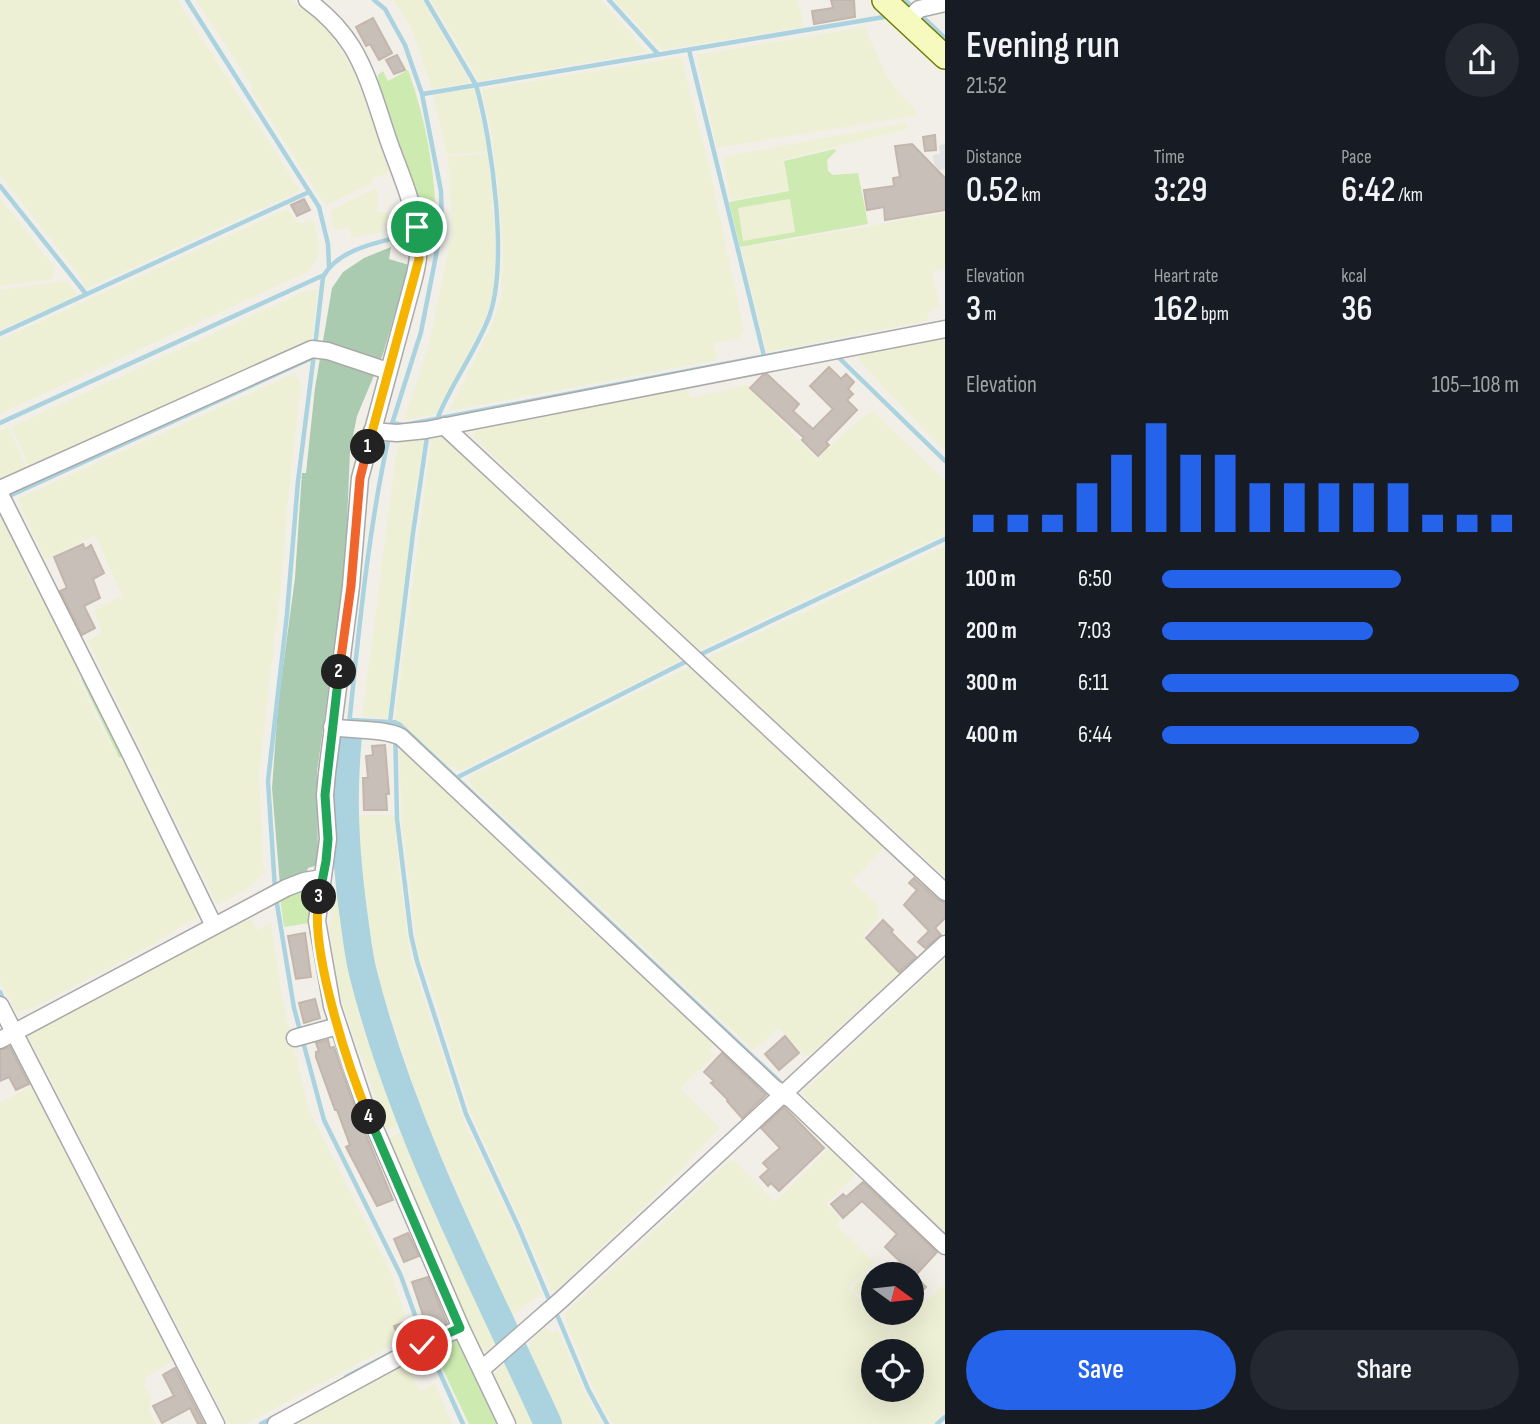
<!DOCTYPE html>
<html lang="en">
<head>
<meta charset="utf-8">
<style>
  :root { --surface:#171b24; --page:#242831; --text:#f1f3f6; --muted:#9ea1a6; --accent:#2563eb }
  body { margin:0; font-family:"Sofia Sans Condensed",sans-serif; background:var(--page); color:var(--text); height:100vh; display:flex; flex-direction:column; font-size:26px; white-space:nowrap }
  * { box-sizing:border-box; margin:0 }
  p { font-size:23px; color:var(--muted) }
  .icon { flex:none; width:38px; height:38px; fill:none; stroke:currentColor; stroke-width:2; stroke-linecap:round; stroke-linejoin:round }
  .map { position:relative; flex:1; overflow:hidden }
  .panel { display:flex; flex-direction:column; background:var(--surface); width:595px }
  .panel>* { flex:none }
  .needle { width:46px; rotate:105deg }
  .tools { position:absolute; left:861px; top:1262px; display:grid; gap:14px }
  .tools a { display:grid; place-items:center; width:63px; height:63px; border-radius:50%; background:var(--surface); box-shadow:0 7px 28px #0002; font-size:35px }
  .pin { position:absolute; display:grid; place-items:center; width:60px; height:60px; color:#fff; margin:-30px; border:4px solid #fff; border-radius:50%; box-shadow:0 2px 7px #0007 }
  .km { position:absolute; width:35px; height:35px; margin:-18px; border-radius:50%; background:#222; color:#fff; font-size:19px; line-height:35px; text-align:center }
  .round { display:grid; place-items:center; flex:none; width:74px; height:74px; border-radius:37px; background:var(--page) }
  .head { display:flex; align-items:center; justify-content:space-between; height:119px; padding:0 21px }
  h1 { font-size:38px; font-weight:600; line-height:52px }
  .metrics { display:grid; grid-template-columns:repeat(3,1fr); gap:10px; height:119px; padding:7px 21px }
  .metrics div { display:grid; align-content:center }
  .metrics b { font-size:35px; font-weight:600 }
  .metrics small { font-size:19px; font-weight:400 }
  .metrics p { font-size:19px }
  .chart { height:196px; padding:14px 21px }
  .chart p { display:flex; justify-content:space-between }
  .chart svg { width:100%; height:126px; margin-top:7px; stroke:var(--accent); stroke-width:6 }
  .button { display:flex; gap:14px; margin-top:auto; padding:14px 21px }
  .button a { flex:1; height:80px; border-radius:42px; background:var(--accent); color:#fff; font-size:28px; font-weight:600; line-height:80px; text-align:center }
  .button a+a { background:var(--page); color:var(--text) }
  ul { padding:0 21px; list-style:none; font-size:23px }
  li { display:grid; grid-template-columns:112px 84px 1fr; align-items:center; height:52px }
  li i { height:18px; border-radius:9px; background:var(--accent) }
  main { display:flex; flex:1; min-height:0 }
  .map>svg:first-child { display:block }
  .farmland { fill:#eef0d5; fill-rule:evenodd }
  .grass { fill:#cdebb0; fill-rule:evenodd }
  .cemetery { fill:#aacbaf }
  .parking { fill:#e2e2e2 }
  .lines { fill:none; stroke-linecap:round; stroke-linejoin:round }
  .stream { stroke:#aad3df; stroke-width:4.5 }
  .river { stroke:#aad3df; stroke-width:28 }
  .building { fill:#c7bfb8; stroke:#c4b6ab; stroke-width:2 }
  .street-casing { stroke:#a9a9a9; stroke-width:19 }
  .secondary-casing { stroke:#707d05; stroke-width:26 }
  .street { stroke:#fff; stroke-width:16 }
  .secondary { stroke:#f7fabf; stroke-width:23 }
  .split-1-casing { stroke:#fff; stroke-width:14 }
  .split-2-casing { stroke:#fff; stroke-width:14 }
  .split-3-casing { stroke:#fff; stroke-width:14 }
  .split-4-casing { stroke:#fff; stroke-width:14 }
  .split-5-casing { stroke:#fff; stroke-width:14 }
  .split-1 { stroke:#f5b400; stroke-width:9 }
  .split-2 { stroke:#f0652b; stroke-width:9 }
  .split-3 { stroke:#22a559; stroke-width:9 }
  .split-4 { stroke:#f5b400; stroke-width:9 }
  .split-5 { stroke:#22a559; stroke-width:9 }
</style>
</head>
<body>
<main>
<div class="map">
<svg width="945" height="1424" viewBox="0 0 945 1424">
  <rect width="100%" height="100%" fill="#f2efe9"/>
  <g class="farmland">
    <polygon points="0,0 177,0 299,189 298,192 86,289 79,275 0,175"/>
    <polygon points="196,0 291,0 316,19 332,36 353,69 387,160 389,173 373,178 372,183 327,205 324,203 251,90 253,88"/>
    <polygon points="393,0 422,0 471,83 432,89 411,27"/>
    <polygon points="431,0 601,0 647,52 479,81"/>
    <polygon points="614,0 798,0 804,27 661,50"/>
    <polygon points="865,27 888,79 919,115 717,148 696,55"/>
    <polygon points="681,57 708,162 744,330 739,338 714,343 717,360 449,411 492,325 504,286 501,285 503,271 502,232 497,178 492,135 482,92 485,89"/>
    <polygon points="474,88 488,151 447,155 433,95"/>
    <polygon points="905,123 907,129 783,160 788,190 731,200 722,157"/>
    <polygon points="488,153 495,237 495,286 485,320 436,414 404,420 428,348 452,233 448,157"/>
    <polygon points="376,188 379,195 377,212 391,212 391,225 382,226 383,232 352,238 349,228 335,230 330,211"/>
    <polygon points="0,198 55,268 53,279 0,286"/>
    <polygon points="790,199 795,232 743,241 737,208"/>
    <polygon points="287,209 300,224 309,220 314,221 319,245 318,255 314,264 307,272 0,414 0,340"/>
    <polygon points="945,213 945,269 934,271 933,275 940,307 935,308 928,313 927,321 767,352 741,248"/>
    <polygon points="67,281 76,294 74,297 0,330 0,290"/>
    <polygon points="318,289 312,339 306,341 304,345 30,468 11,427 305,291"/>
    <polygon points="945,335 945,451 858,360 862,350"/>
    <polygon points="295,373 301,385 287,508 283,567 259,774 264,873 249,888 217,905 88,641 102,633 94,610 122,595 95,535 45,560 17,499"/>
    <polygon points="747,385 817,459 847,430 869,413 874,412 945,480 945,534 699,650 474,438 476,430 687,388 690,398"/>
    <polygon points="8,427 28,470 0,482 0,431"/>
    <polygon points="444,432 685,658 460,771 452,766 449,767 395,719 432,434"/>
    <polygon points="425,435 416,487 388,718 362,717 396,454 402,437"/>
    <polygon points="0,508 14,532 10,537 20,549 31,572 27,575 27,578 33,581 38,580 83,675 78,679 103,731 120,761 128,759 159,824 155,826 160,837 164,835 200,910 196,913 197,918 166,935 158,942 35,1007 16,1012 0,980"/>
    <polygon points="945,546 945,877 707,658"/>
    <polygon points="693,665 887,845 852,881 879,906 879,917 862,937 899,973 809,1056 804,1054 779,1028 753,1050 473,788 470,781 470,776"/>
    <polygon points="405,748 516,853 514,861 521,861 580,916 580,924 588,923 669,998 671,1007 677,1008 716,1043 709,1050 714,1056 680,1088 720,1128 662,1189 555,1292 551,1289 470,1111 427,974 418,954 402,827 399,751"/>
    <polygon points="356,815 394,815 401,888 411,958 463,1119 516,1231 541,1294 512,1316 424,1117 376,972 364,888"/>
    <polygon points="337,892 340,892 354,971 403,1125 387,1131 339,993 329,924"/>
    <polygon points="248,914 257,930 271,922 282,997 309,1110 391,1273 405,1315 404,1320 393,1325 395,1336 387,1348 246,1424 228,1424 26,1032"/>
    <polygon points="945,959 945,1232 807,1100 803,1092"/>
    <polygon points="35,1084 176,1358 145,1378 144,1385 151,1397 148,1409 156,1424 0,1424 0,1103"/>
    <polygon points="407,1130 505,1342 494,1350 485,1352 480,1349 471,1337 386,1142 388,1138"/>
    <path d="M833,1145l24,24 -4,5 2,2 -29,28 15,16 -5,5 39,37 -26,26 42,43 54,-47v128l-13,12h-320l-15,-27 -29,-69 -3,-15 165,-153 4,1 41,41zM873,1351h39v39h-39z"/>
    <polygon points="866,1273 873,1277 873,1310 852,1288"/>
    <polygon points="875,1313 906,1313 890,1329"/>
    <polygon points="545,1327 552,1332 557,1329 560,1334 585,1393 602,1424 563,1424 529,1349 533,1338"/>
    <polygon points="509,1360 540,1424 514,1424 493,1379 496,1372"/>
    <polygon points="403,1365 409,1368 420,1391 435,1384 452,1424 292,1424"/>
  </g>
  <g class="grass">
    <path d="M408,70c19,53 28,105 28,161l-9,1 -17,-60 -33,-90 1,-7 5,-4 5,10z"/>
    <path d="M835,149l1,2 -9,9 1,11 5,4 25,-2 10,51 -128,23 -11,-45 60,-11 -5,-30zM790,199l5,33 -52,9 -5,-33z"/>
    <polygon points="88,675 128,754 119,758 81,679"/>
    <polygon points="305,887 308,894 310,923 284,927 280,897"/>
    <polygon points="452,1339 457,1339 460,1344 499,1424 469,1424 432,1347"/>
  </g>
  <polygon class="cemetery" points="391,247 389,259 409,265 383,354 357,416 350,451 345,569 317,772 318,865 308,868 305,877 280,885 272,788 278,705 295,578 302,473 306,473 315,388 332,288 343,272 364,258"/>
  <polygon class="parking" points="945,144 945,169 939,170 934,164 933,155 940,154 939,145"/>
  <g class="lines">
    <g class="stream">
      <polyline points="187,0 319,207 328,244 329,266"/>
      <polyline points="374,0 385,9 405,45 422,94 441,191 442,225 421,332 391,427"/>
      <path d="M426,0l50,85c16,55 34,185 11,237 -14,33 -36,63 -49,95"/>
      <polyline points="609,0 658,54"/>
      <polyline points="905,0 945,38"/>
      <polyline points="689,50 764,356"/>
      <polyline points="423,94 884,17"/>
      <polyline points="0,186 86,294"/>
      <polyline points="0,334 309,192"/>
      <path d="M315,346l8,-69c13,-25 47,-33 72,-39"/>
      <polyline points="836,355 945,461"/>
      <polyline points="0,423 324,275"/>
      <polyline points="392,423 404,425 855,339"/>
      <polyline points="7,497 314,357"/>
      <polyline points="350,720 390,722 399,724 780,1082"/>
      <polyline points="390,722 413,533 427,437"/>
      <polyline points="395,722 397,819 411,935 417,961 466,1114 518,1226 548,1297"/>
      <path d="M349,725c10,-96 19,-194 40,-289"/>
      <polyline points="456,778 697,656 945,539"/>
      <polyline points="275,889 268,781 287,614 298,481 314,354"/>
      <polyline points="276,898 294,1008 324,1120 401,1276 417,1321"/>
      <polyline points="0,992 4,1001"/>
      <polyline points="558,1317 588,1389 607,1424"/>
      <polyline points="420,1329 463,1424"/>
      <polyline points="346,1377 409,1344"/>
      <polyline points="261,1424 274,1417"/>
      <polyline points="937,1424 945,1417"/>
    </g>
    <path class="river" d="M348,736c-6,61 -3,114 5,175 3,20 5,42 10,62 40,158 118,304 185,451"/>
  </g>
  <g class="building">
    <polygon points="831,0 854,0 855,17 814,24 812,11 833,8"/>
    <polygon points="373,18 392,53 379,60 370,44 366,46 356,27"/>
    <polygon points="397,55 405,70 394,74 386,60"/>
    <polygon points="935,135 936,150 925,151 923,137"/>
    <polygon points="912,144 945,178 945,210 885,220 884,207 867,210 864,190 894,186 893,178 900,177 895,146"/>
    <polygon points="304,199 310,210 297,216 291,205"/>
    <polygon points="829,367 841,379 846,374 854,382 848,389 853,394 847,400 857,410 826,442 829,445 818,456 802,440 804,438 750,388 763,375 767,374 799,404 793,411 813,429 833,409 810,386"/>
    <polygon points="83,544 85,549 91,545 104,573 93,579 100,598 84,606 95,628 82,635 60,591 67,588 54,557"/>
    <polygon points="385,745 389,794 386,794 387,810 364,810 363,778 368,778 366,756 373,755 372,746"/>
    <polygon points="914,878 938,900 945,902 945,918 935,928 941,935 925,948 918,942 929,931 904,905 917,890 909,883"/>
    <polygon points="883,920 893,930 891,932 916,957 899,972 866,938"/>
    <polygon points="305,933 311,977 296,979 288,936"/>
    <polygon points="315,999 320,1018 304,1023 299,1003"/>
    <polygon points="785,1036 799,1053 779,1070 765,1054"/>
    <polygon points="328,1040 330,1048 334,1047 354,1106 393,1200 377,1206 346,1147 350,1145 337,1110 335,1110 316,1057 316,1052 319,1051 316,1043"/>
    <polygon points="10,1047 29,1084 16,1090 9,1077 0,1081 0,1050"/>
    <polygon points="722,1053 766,1095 742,1118 727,1101 728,1100 711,1083 714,1081 704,1072"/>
    <polygon points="784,1107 824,1148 779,1191 771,1183 768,1186 760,1177 769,1169 763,1163 780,1148 761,1128"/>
    <polygon points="863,1182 937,1252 915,1276 926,1287 912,1302 912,1273 885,1247 897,1234 862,1201 843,1218 831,1204 843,1194 846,1197"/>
    <polygon points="408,1233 419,1256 404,1262 394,1239"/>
    <polygon points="428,1277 447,1323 400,1341 394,1326 423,1315 412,1282"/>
    <polygon points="175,1368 204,1424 198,1424 190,1408 162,1423 153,1406 174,1396 163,1375"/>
  </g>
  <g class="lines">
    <g class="street-casing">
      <g id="street">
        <path d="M307,0c18,13 33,28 45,47 17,28 26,63 37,95 10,28 23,57 28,87 4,18 1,35 -4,53l-53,196 -9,108 -24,187 -2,22 3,44 -11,82 15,85 32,97 97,225 46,96"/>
        <polyline points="907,21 919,9 945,3"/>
        <polyline points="444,426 945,892"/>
        <polyline points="372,431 397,433 426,430 945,329"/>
        <polyline points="0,489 312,349 328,351 388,371"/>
        <polyline points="0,494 131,755 214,926"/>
        <path d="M332,727c21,4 52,1 69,10l373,351 18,12 153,146"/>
        <polyline points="0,1005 216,1424"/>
        <polyline points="295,1038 338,1026"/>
        <polyline points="0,1040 286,888 304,881 322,878"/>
        <polyline points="482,1369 562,1299 945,944"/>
        <polyline points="276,1424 422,1345 461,1328"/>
      </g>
    </g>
    <g class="secondary-casing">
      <polyline id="secondary" points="884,0 945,57"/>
    </g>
    <use href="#street" class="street"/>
    <use href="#secondary" class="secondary"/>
  </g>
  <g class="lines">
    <g class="split-1-casing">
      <polyline id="split-1" points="368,447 419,259 417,227"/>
    </g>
    <g class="split-2-casing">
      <polyline id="split-2" points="339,672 351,586 360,478 368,447"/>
    </g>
    <g class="split-3-casing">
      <polyline id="split-3" points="319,897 326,861 328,839 325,795 339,672"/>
    </g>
    <g class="split-4-casing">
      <path id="split-4" d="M319,897c-10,52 29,170 50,220"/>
    </g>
    <g class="split-5-casing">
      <polyline id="split-5" points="369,1117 460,1328 422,1345"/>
    </g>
    <use href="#split-1" class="split-1"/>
    <use href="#split-2" class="split-2"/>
    <use href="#split-3" class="split-3"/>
    <use href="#split-4" class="split-4"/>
    <use href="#split-5" class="split-5"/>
  </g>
</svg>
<div class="tools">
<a><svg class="needle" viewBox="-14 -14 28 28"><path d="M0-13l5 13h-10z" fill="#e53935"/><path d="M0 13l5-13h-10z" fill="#9ea1a6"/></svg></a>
<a><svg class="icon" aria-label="locate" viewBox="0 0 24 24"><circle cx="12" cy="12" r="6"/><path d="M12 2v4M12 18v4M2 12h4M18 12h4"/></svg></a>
</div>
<div class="pin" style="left:417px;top:227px;background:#1e9e55"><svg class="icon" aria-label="arrive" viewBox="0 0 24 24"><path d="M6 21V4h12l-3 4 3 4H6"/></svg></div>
<div class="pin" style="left:422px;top:1345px;background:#d93025"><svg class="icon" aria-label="check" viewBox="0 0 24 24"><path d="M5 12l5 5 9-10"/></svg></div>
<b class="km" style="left:368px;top:447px">1</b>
<b class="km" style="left:339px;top:672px">2</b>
<b class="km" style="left:319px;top:897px">3</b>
<b class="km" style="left:369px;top:1117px">4</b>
</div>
<section class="panel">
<div class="head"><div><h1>Evening run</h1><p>21:52</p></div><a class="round"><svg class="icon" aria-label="share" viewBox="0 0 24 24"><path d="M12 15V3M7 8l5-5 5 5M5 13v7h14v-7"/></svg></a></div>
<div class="metrics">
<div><p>Distance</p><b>0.52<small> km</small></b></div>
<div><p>Time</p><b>3:29</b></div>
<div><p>Pace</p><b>6:42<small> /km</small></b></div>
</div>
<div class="metrics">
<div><p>Elevation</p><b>3<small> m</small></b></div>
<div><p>Heart rate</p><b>162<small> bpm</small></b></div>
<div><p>kcal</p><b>36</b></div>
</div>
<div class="chart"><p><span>Elevation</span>105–108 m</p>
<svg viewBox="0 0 160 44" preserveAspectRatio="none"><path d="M5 44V38M15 44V38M25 44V38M35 44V27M45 44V17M55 44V6M65 44V17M75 44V17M85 44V27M95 44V27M105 44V27M115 44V27M125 44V27M135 44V38M145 44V38M155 44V38"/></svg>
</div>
<ul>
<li><b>100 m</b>6:50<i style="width:67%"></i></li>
<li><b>200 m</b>7:03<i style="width:59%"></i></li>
<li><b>300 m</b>6:11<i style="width:100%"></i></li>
<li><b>400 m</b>6:44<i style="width:72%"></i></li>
</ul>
<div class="button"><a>Save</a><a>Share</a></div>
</section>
</main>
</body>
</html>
